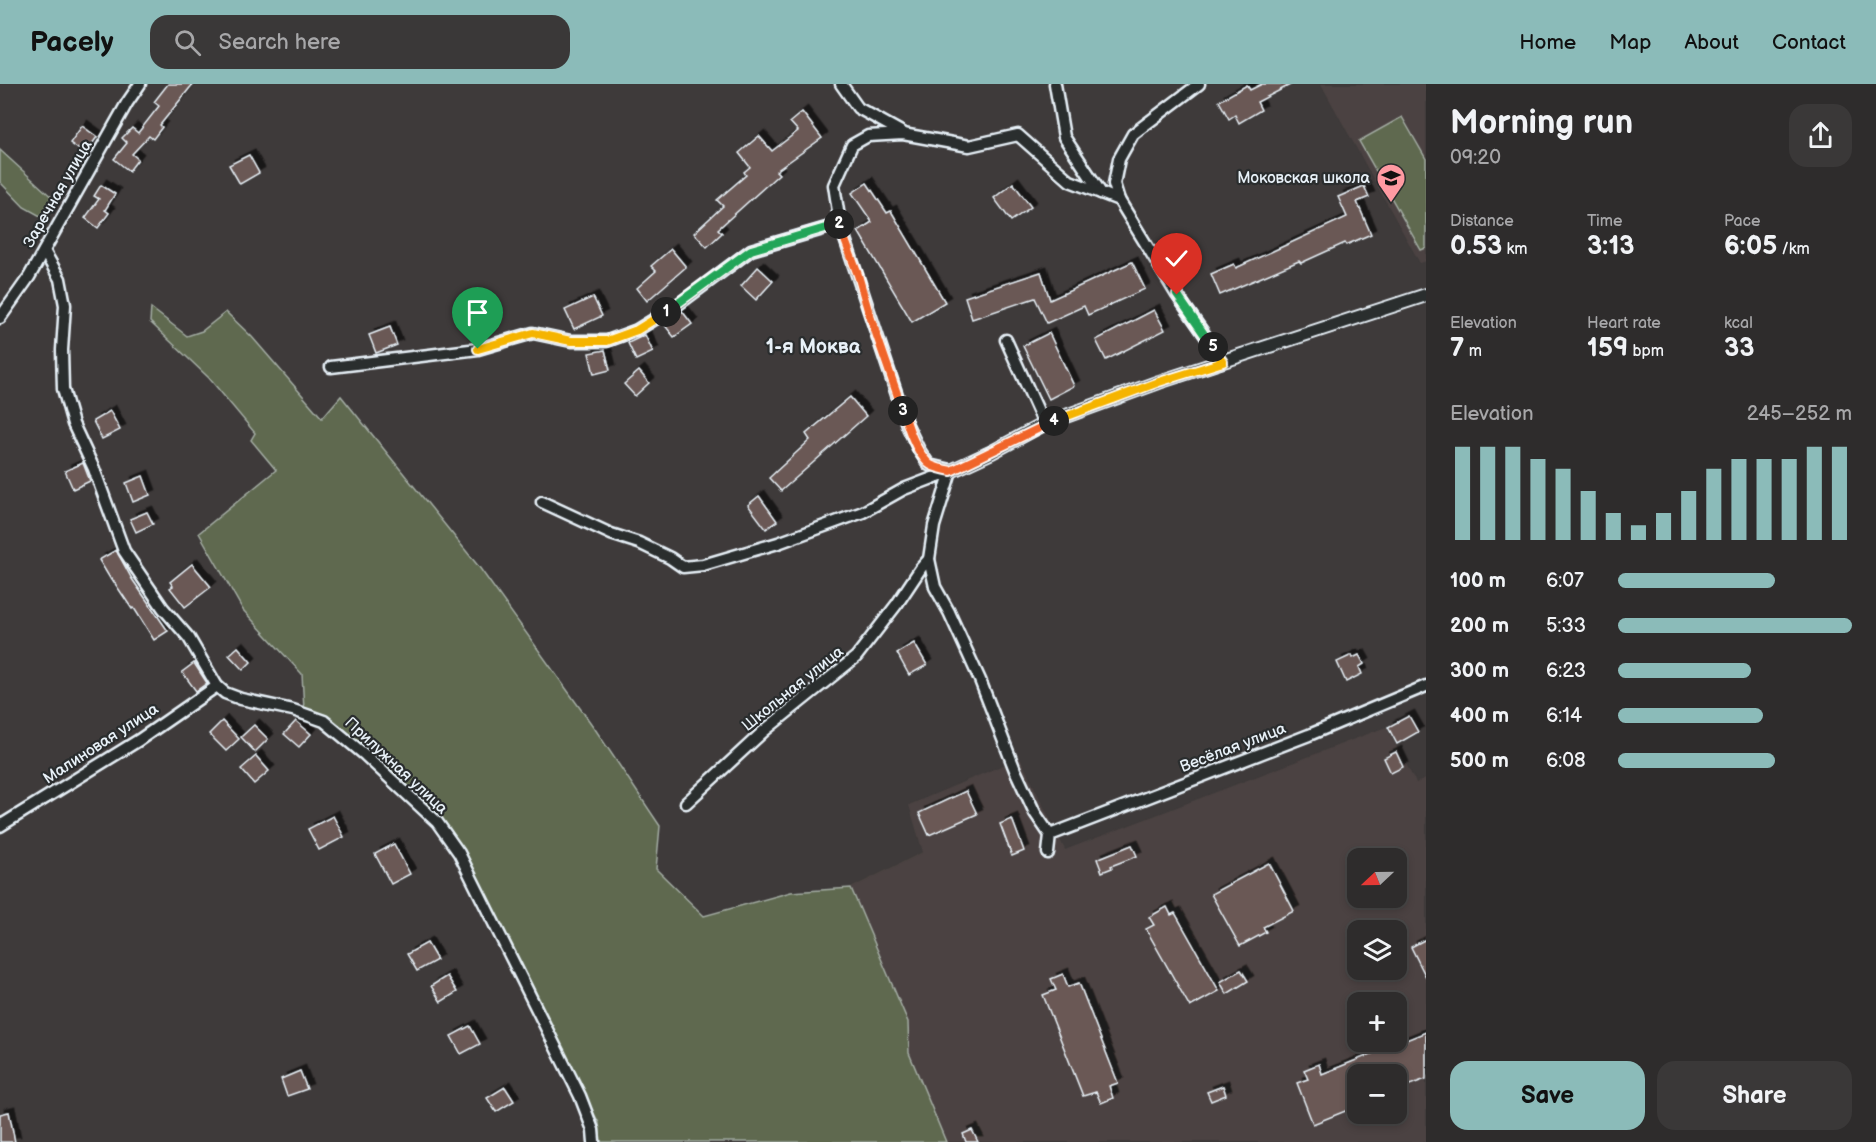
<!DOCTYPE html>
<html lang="en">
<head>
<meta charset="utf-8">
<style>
  :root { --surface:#2e2c2c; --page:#3a3838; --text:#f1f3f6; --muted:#a7a7a9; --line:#494848; --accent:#8bbbb9 }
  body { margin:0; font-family:"Balsamiq Sans",sans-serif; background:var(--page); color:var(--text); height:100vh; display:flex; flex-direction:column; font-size:22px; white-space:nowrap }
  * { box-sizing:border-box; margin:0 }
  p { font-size:20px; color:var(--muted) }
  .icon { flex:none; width:33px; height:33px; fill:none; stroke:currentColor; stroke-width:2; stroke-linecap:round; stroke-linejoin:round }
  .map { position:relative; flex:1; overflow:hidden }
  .sheet { display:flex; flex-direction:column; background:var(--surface); width:450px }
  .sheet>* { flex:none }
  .needle { width:39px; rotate:248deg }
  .controls { position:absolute; left:1347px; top:764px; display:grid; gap:12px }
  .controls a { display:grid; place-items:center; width:60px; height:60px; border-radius:12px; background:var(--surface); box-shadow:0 3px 9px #0003,0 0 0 2px var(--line); font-size:30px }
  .pin { position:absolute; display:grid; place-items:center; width:51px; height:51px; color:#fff; margin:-62px -26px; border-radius:50% 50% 50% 0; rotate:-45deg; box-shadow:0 0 6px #0007 }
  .pin .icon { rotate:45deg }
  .km { position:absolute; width:30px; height:30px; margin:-15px; border-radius:50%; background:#222; color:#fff; font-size:16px; line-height:30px; text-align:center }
  .round { display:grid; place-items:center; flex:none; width:63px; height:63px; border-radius:18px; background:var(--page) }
  .headline { display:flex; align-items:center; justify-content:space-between; height:102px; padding:0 24px }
  h1 { font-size:33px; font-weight:700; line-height:45px }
  .stats { display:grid; grid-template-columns:repeat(3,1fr); gap:9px; height:102px; padding:6px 24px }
  .stats div { display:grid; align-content:center }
  .stats b { font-size:26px; font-weight:700 }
  .stats small { font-size:16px; font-weight:400 }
  .stats p { font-size:16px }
  .chart { height:168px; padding:12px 24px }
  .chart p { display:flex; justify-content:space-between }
  .chart svg { width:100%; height:108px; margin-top:6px; stroke:var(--accent); stroke-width:6 }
  .cta { display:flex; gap:12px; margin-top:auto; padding:12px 24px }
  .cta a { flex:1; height:69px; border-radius:18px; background:var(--accent); color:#111; font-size:24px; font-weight:700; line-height:69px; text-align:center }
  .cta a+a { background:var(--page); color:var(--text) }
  ul { padding:0 24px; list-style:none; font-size:20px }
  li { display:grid; grid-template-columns:96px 72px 1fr; align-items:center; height:45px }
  li i { height:15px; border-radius:8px; background:var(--accent) }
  header { display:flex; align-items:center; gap:36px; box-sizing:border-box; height:84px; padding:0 30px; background:var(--accent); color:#111 }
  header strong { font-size:28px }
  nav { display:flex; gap:33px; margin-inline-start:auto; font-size:21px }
  .search { width:420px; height:54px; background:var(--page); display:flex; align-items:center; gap:15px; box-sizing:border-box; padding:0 21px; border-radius:18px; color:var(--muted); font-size:22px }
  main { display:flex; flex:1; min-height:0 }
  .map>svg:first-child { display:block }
  .built { fill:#4c4342; fill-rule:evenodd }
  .green { fill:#5f6950; stroke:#a4ada4; stroke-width:1.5 }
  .building { fill:#6b5955; stroke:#e8f1f8; stroke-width:1.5; filter:url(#shadow) }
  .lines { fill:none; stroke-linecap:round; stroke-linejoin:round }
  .minor-casing { stroke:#e8f1f8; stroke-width:15 }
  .tertiary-casing { stroke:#e8f1f8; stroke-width:16 }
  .minor { stroke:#2a2d2e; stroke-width:10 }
  .tertiary { stroke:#2a2d2e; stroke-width:12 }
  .split-1-casing { stroke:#fff; stroke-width:12 }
  .split-2-casing { stroke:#fff; stroke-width:12 }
  .split-3-casing { stroke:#fff; stroke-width:12 }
  .split-4-casing { stroke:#fff; stroke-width:12 }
  .split-5-casing { stroke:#fff; stroke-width:12 }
  .split-6-casing { stroke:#fff; stroke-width:12 }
  .split-1 { stroke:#f5b400; stroke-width:8 }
  .split-2 { stroke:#22a559; stroke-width:8 }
  .split-3 { stroke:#f0652b; stroke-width:8 }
  .split-4 { stroke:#f0652b; stroke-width:8 }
  .split-5 { stroke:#f5b400; stroke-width:8 }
  .split-6 { stroke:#22a559; stroke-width:8 }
  .labels { text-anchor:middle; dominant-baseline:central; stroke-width:4.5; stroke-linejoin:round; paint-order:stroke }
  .poi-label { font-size:16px; fill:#e8f1f8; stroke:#2a2d2e; text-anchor:end }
  .street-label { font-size:16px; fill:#e8f1f8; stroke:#2a2d2e }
  .quarter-label { font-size:20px; font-weight:bold; fill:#e8f1f8; stroke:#2a2d2e }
</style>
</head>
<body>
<header>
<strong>Pacely</strong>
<div class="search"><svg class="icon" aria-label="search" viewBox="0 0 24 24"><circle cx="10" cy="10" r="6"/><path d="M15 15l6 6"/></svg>Search here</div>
<nav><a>Home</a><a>Map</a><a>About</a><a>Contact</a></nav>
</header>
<main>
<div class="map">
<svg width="1426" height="1058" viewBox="0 0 1426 1058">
  <defs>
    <filter id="shadow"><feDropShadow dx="5.5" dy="-5.5" stdDeviation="0" flood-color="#0009"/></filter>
  </defs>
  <rect width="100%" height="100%" fill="#3e3a3a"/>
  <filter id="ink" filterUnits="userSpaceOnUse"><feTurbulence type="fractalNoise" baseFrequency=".0167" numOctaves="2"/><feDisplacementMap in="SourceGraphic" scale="12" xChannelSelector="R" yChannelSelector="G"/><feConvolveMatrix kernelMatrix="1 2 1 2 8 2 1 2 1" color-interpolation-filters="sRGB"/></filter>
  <g filter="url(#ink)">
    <g class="built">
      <polygon points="1321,0 1426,0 1426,75 1402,33 1359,57 1420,166 1426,164 1426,177 1420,179"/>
      <path d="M1386,643l30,56 10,-4v363h-480l-37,-89 -1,-31 -57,-134 72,-36 -14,-47 111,-47 45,92zM1358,774h38v39h-38zM1358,846h38v39h-38zM1358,918h38v39h-38zM1358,990h38v39h-38z"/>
    </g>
    <g class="green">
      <polygon points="1402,33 1426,75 1426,164 1421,166 1359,57"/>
      <polygon points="0,66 56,117 44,134 24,123 0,98"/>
      <polygon points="151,224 187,252 202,247 226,228 252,253 322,334 341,312 479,483 595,645 660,742 656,785 704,832 791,808 851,804 908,938 909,969 946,1058 601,1058 599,1039 438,736 304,626 302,590 243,526 199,449 276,386 251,356 255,349 209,294 150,238"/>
    </g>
    <g class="building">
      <polygon points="168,0 193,0 160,41 162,43 153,55 149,52 132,70 138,75 129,87 114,75 127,59 122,54 132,44 138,49 159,22 154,18"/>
      <polygon points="1262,0 1292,0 1257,18 1261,26 1239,39 1235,31 1229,35 1219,17 1247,1 1250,6"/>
      <polygon points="802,28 822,54 776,87 779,90 718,145 722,149 707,163 694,149 723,122 717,116 746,91 744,88 750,83 739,69 759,52 772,67 798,47 790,38"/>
      <polygon points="82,42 97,53 85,70 70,59"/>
      <polygon points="249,71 259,89 240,100 229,81"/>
      <polygon points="867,99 887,129 891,127 945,218 912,238 858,147 872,138 852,109"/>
      <polygon points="1013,99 1031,123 1011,137 994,114"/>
      <polygon points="101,101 115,110 105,126 109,129 98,144 85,134 99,115 94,112"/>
      <polygon points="1364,102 1369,113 1357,118 1371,150 1346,161 1345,159 1301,179 1299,177 1220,211 1211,190 1234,180 1236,184 1347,133 1338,113"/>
      <polygon points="671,165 686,183 647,217 637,204 656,187 651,182"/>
      <polygon points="1132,178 1145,205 1088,231 1084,222 1047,239 1035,214 972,235 965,213 1041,188 1050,216"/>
      <polygon points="758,183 773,197 756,216 741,202"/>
      <polygon points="593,213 602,232 574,245 565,226"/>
      <polygon points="1154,226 1165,246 1106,276 1096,256"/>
      <polygon points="682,227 692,240 674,253 663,239"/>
      <polygon points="390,243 397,261 376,269 369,251"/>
      <polygon points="1049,249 1074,302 1049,315 1023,262"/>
      <polygon points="645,251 653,268 636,276 628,259"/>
      <polygon points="605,266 610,286 594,290 589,269"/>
      <polygon points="639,287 649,299 635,312 624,300"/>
      <polygon points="850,313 866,332 781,407 769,394 810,356 806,350"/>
      <polygon points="110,327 120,346 102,355 93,337"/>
      <polygon points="83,379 90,397 73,405 65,387"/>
      <polygon points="143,392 150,411 133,418 126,399"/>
      <polygon points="759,412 777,437 766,445 748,421"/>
      <polygon points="147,428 153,440 136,448 130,435"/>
      <polygon points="116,466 132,495 168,547 154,556 134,524 132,525 112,495 111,496 99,476"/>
      <polygon points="192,480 211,503 185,523 170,504 173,502 170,498"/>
      <polygon points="914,559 927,581 909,591 897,569"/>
      <polygon points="238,563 251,578 243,586 229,571"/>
      <polygon points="1352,571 1353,574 1359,571 1364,580 1359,583 1362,590 1346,598 1337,578"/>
      <polygon points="194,579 207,599 196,607 182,588"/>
      <polygon points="1409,632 1418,648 1397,660 1388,643"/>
      <polygon points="222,637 239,655 226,667 209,650"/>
      <polygon points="296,637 311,650 299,663 284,650"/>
      <polygon points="254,641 268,655 255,668 241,653"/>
      <polygon points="1396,668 1403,683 1391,689 1384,674"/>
      <polygon points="256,672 269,687 254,700 241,685"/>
      <polygon points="966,707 977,730 929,751 919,729"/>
      <polygon points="333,732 344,753 319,766 308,745"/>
      <polygon points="1012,735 1024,767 1012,772 1000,740"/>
      <polygon points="394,760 410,790 391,800 375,770"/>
      <polygon points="1132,761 1137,772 1111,782 1112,784 1102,788 1097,775"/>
      <polygon points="1269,779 1294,827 1263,843 1266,848 1240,862 1211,810"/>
      <polygon points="1167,823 1171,831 1175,829 1219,907 1190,923 1146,845 1154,841 1149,833"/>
      <polygon points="1426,855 1426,893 1411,863"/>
      <polygon points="427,859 437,876 417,887 407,870"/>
      <polygon points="1241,886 1248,897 1227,910 1220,898"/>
      <polygon points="1063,890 1068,903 1079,899 1118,999 1109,1002 1113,1014 1101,1019 1096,1008 1083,1012 1043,911 1056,906 1051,895"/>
      <polygon points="447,892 457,908 441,918 431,902"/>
      <polygon points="470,942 480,960 461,970 451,952"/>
      <polygon points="1426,948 1426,995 1396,1006 1396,990 1358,990 1358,1022 1313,1040 1297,999 1308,995 1304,986 1319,980 1322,990"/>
      <polygon points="300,987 307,1005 287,1012 281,995"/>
      <polygon points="1223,1002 1226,1011 1211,1017 1207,1008"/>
      <polygon points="505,1003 514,1017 496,1028 487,1014"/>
      <polygon points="9,1028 15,1058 0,1058 0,1030"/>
      <polygon points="972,1046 978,1058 966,1058 963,1050"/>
    </g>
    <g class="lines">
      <g class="minor-casing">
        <g id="minor">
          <polyline points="841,0 858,24 903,49"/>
          <polyline points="1055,0 1064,53 1101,109 1119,116 1177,211 1223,277"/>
          <polyline points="1119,116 1114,100 1119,75 1133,50 1199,0"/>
          <polyline points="44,167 60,195 65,221 62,266 63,305 73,340 94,385 124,467 163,524 189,554 217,602 225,609 241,615 293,626 324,637 365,671 437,738 459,769 580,1012 593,1046 594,1058"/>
          <polyline points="0,234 29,193 127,19 140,0"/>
          <polyline points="1006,256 1044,340"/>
          <polyline points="331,283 478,265 533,249 571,257 607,257 637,246 676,222 751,166 840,140"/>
          <polyline points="950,386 929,381 919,366 907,341 840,140 834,101 852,61 868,52 903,50 969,62 1018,51 1070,97 1101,109"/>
          <polyline points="542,418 611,450 639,459 670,474 683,483 703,481 778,459 863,428 904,405 951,387 934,442 929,475 935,503 949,528 980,596 1015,686 1035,729 1050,751 1048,769"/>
          <polyline points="686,719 764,647 856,573 897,520 921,484 929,475"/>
          <polyline points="0,742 139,656 217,602"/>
          <polyline points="1050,751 1309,651 1426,602"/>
        </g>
      </g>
      <g class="tertiary-casing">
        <polyline id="tertiary" points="951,387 992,368 1044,340 1159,298 1426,211"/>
      </g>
      <use href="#minor" class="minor"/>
      <use href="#tertiary" class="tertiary"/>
    </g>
  </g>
  <g class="lines" filter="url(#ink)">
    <g class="split-1-casing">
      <polyline id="split-1" points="478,265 533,249 571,257 607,257 637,246 666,228"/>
    </g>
    <g class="split-2-casing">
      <polyline id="split-2" points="666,228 751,166 839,140"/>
    </g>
    <g class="split-3-casing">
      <polyline id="split-3" points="839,140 858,191 868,226 903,327"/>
    </g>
    <g class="split-4-casing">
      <path id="split-4" d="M903,327c5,16 12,39 25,52 5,5 16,6 23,8l103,-50"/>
    </g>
    <g class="split-5-casing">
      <polyline id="split-5" points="1054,337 1159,298 1223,278 1213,263"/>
    </g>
    <g class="split-6-casing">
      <polyline id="split-6" points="1177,211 1213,263"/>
    </g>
    <use href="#split-1" class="split-1"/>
    <use href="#split-2" class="split-2"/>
    <use href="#split-3" class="split-3"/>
    <use href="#split-4" class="split-4"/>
    <use href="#split-5" class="split-5"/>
    <use href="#split-6" class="split-6"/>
  </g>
  <defs>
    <g id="school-pin" transform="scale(1.5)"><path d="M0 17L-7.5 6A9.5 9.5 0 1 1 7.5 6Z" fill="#ff9aa2" stroke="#2a2d2e"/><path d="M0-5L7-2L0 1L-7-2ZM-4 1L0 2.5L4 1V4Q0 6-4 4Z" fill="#111"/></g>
  </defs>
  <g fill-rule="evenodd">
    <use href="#school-pin" x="1391" y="94"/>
  </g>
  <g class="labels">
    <g class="poi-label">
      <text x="1370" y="94">Моковская школа</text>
    </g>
    <g class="street-label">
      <text transform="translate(58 110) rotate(-60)">Заречная улица</text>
      <text transform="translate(793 605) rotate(-39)">Школьная улица</text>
      <text transform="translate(101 660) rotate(-33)">Малиновая улица</text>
      <text transform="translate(1233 664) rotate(-21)">Весёлая улица</text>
      <text transform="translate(396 682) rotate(43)">Прилужная улица</text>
    </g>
    <g class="quarter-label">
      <text x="813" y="263">1-я Моква</text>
    </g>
  </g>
</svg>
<div class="controls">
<a><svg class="needle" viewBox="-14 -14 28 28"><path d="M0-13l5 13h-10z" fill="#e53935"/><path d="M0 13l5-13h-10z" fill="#a7a7a9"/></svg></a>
<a><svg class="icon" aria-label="layers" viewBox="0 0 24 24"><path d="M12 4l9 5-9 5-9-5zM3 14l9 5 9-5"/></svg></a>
<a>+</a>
<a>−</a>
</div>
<div class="pin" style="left:478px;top:265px;background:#1e9e55"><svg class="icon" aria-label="arrive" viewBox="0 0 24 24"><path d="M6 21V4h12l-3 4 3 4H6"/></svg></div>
<div class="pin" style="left:1177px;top:211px;background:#d93025"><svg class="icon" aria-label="check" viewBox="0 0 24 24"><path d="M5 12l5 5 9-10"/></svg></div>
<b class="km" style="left:666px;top:228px">1</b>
<b class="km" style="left:839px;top:140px">2</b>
<b class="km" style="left:903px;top:327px">3</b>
<b class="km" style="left:1054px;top:337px">4</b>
<b class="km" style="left:1213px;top:263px">5</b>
</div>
<section class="sheet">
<div class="headline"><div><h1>Morning run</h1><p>09:20</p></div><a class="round"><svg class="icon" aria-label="share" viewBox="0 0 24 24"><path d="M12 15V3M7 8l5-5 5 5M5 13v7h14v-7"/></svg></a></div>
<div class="stats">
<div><p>Distance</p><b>0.53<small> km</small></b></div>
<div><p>Time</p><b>3:13</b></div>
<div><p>Pace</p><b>6:05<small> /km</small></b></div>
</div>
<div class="stats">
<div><p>Elevation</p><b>7<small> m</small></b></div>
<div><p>Heart rate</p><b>159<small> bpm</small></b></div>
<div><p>kcal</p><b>33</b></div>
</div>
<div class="chart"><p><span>Elevation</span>245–252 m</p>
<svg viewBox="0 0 160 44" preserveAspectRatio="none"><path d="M5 44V6M15 44V6M25 44V6M35 44V11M45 44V15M55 44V24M65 44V33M75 44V38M85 44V33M95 44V24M105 44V15M115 44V11M125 44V11M135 44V11M145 44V6M155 44V6"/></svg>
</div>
<ul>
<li><b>100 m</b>6:07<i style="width:67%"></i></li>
<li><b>200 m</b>5:33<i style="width:100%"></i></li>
<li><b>300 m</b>6:23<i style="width:57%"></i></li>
<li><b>400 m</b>6:14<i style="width:62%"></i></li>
<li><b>500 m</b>6:08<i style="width:67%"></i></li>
</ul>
<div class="cta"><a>Save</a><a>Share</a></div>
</section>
</main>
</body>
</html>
